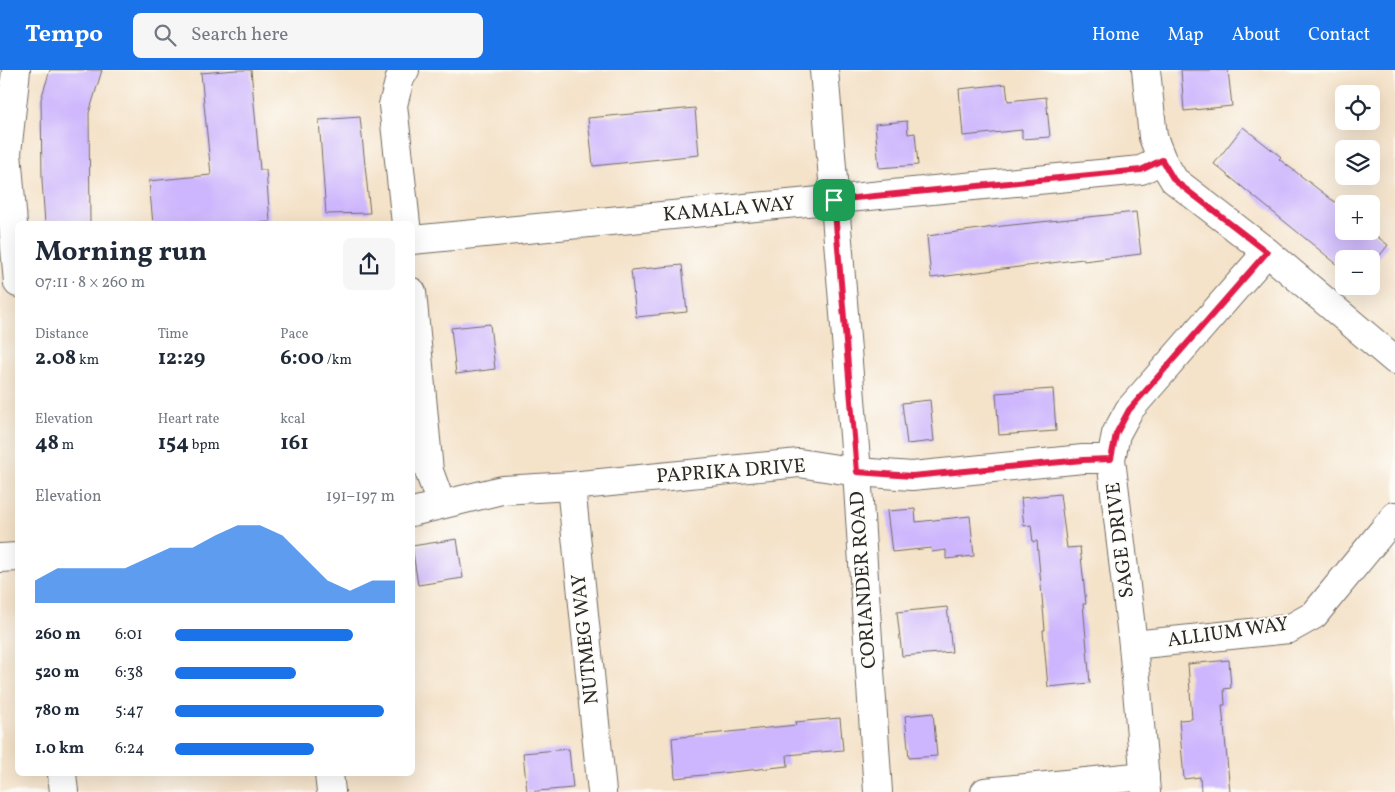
<!DOCTYPE html>
<html lang="en">
<head>
<meta charset="utf-8">
<style>
  :root { --surface:#fff; --page:#f6f6f7; --text:#1f2937; --muted:#747a83; --accent:#1a73e8 }
  body { margin:0; font-family:Vollkorn,serif; background:var(--page); color:var(--text); height:100vh; display:flex; flex-direction:column; font-size:19px; white-space:nowrap }
  * { box-sizing:border-box; margin:0 }
  p { font-size:16px; color:var(--muted) }
  .icon { flex:none; width:28px; height:28px; fill:none; stroke:currentColor; stroke-width:2; stroke-linecap:round; stroke-linejoin:round }
  .map { position:relative; flex:1; overflow:hidden }
  .side { position:absolute; left:15px; top:151px; width:400px; height:555px; display:flex; flex-direction:column; background:var(--surface); border-radius:8px; box-shadow:0 5px 20px #0002 }
  .side>* { flex:none }
  .fabs { position:absolute; left:1335px; top:15px; display:grid; gap:10px }
  .fabs a { display:grid; place-items:center; width:45px; height:45px; border-radius:8px; background:var(--surface); box-shadow:0 5px 20px #0002; font-size:25px }
  .pin { position:absolute; display:grid; place-items:center; width:42px; height:42px; color:#fff; margin:-21px; border-radius:10px; box-shadow:0 2px 8px #0006 }
  .round { display:grid; place-items:center; flex:none; width:52px; height:52px; border-radius:8px; background:var(--page) }
  .summary { display:flex; align-items:center; justify-content:space-between; height:85px; padding:0 20px }
  h1 { font-size:28px; font-weight:700; line-height:38px }
  .metrics { display:grid; grid-template-columns:repeat(3,1fr); gap:8px; height:85px; padding:5px 20px }
  .metrics div { display:grid; align-content:center }
  .metrics b { font-size:21px; font-weight:700 }
  .metrics small { font-size:14px; font-weight:400 }
  .metrics p { font-size:14px }
  .chart { height:140px; padding:10px 20px }
  .chart p { display:flex; justify-content:space-between }
  .chart svg { width:100%; height:90px; margin-top:5px; fill:var(--accent); opacity:.7 }
  ul { padding:0 20px; list-style:none; font-size:16px }
  li { display:grid; grid-template-columns:80px 60px 1fr; align-items:center; height:38px }
  li i { height:12px; border-radius:6px; background:var(--accent) }
  header { display:flex; align-items:center; gap:30px; box-sizing:border-box; height:70px; padding:0 25px; background:var(--accent); color:#fff }
  header strong { font-size:24px }
  nav { display:flex; gap:28px; margin-inline-start:auto; font-size:18px }
  .search { width:350px; height:45px; background:var(--page); display:flex; align-items:center; gap:12px; box-sizing:border-box; padding:0 18px; border-radius:8px; color:var(--muted); font-size:19px }
  .map>svg:first-child { display:block }
  .building { fill:#cdb6fd }
  .lines { fill:none; stroke-linecap:round; stroke-linejoin:round }
  .street-casing { stroke:#716b62; stroke-width:30 }
  .street { stroke:#fff; stroke-width:28 }
  .route-casing { stroke:#fff; stroke-width:10 }
  .route { stroke:#e11d48; stroke-width:6 }
  .labels { text-anchor:middle; dominant-baseline:central; stroke-width:4; stroke-linejoin:round; paint-order:stroke }
  .street-label { font-size:20px; fill:#2b2b2b; stroke:#fdfcf7 }
</style>
</head>
<body>
<header>
<strong>Tempo</strong>
<div class="search"><svg class="icon" aria-label="search" viewBox="0 0 24 24"><circle cx="10" cy="10" r="6"/><path d="M15 15l6 6"/></svg>Search here</div>
<nav><a>Home</a><a>Map</a><a>About</a><a>Contact</a></nav>
</header>
<div class="map">
<svg width="1395" height="722" viewBox="0 0 1395 722">
  <rect width="100%" height="100%" fill="#fdfcf7"/>
  <filter id="ink" filterUnits="userSpaceOnUse"><feTurbulence type="fractalNoise" baseFrequency=".02" numOctaves="2"/><feDisplacementMap in="SourceGraphic" scale="10" xChannelSelector="R" yChannelSelector="G"/><feConvolveMatrix kernelMatrix="1 2 1 2 8 2 1 2 1" color-interpolation-filters="sRGB"/></filter>
  <filter id="wash" filterUnits="userSpaceOnUse"><feTurbulence type="fractalNoise" baseFrequency=".0096" numOctaves="4" result="noise"/><feDisplacementMap in="SourceGraphic" scale="20" xChannelSelector="R" yChannelSelector="G"/><feGaussianBlur stdDeviation="1.12" result="paint"/><feColorMatrix in="noise" values="0 0 0 0 0 0 0 0 0 0 0 0 0 0 0 0 0 1.4 0 .05"/><feComposite in="paint" operator="in"/></filter>
  <g filter="url(#wash)">
    <rect width="100%" height="100%" fill="#f4e2c9"/>
    <g id="blocks">
      <g class="building">
        <polygon points="50,0 102,0 89,43 90,154 45,154 42,110 41,29"/>
        <polygon points="236,0 251,0 260,100 266,100 270,152 241,154 153,154 149,111 211,105 201,3"/>
        <polygon points="1181,0 1228,0 1232,36 1184,41"/>
        <polygon points="1006,14 1008,31 1046,27 1050,67 1022,69 1022,60 963,66 959,19"/>
        <polygon points="695,38 699,85 593,96 588,48"/>
        <polygon points="360,47 370,143 326,144 319,50"/>
        <polygon points="907,51 908,64 915,63 918,95 879,98 875,54"/>
        <polygon points="1243,57 1281,87 1279,89 1344,139 1344,161 1370,161 1388,175 1371,197 1371,189 1344,189 1344,200 1214,94"/>
        <polygon points="1136,142 1141,184 1084,191 1083,189 931,208 927,166 1002,156"/>
        <polygon points="682,195 687,242 636,247 631,200"/>
        <polygon points="490,254 495,299 456,304 451,258"/>
        <polygon points="1053,319 1056,361 999,365 996,323"/>
        <polygon points="930,330 934,371 907,374 902,333"/>
        <polygon points="1060,424 1067,478 1080,477 1086,534 1083,534 1090,613 1048,617 1043,560 1045,560 1037,471 1033,472 1031,455 1024,456 1021,428"/>
        <polygon points="915,439 916,452 970,446 974,486 946,489 946,480 932,482 931,478 892,482 887,441"/>
        <polygon points="457,469 463,508 418,515 412,476"/>
        <polygon points="947,537 952,582 902,586 897,542"/>
        <polygon points="1229,590 1231,618 1224,619 1225,635 1222,635 1230,722 1201,722 1200,707 1184,709 1179,650 1192,649 1188,594"/>
        <polygon points="933,643 937,686 909,688 905,646"/>
        <polygon points="840,648 843,680 787,685 788,696 675,708 672,668 796,655 795,652"/>
        <polygon points="569,679 573,718 527,722 523,683"/>
      </g>
    </g>
  </g>
  <g filter="url(#ink)">
    <use href="#blocks" fill-opacity="0" stroke="#716b62" stroke-width="1"/>
    <g class="lines">
      <g class="street-casing">
        <g id="street">
          <polyline points="16,0 7,83 18,213"/>
          <polyline points="405,0 400,8 393,35 406,154"/>
          <polyline points="824,0 857,402 878,722"/>
          <polyline points="1146,0 1153,67 1162,90 1174,110 1267,182 1395,290"/>
          <polyline points="412,170 1141,100 1162,90"/>
          <polyline points="412,222 429,401 441,434"/>
          <polyline points="571,416 602,722"/>
          <polyline points="412,442 502,420 571,416 799,393 857,402 912,406 1083,389 1111,389"/>
          <polyline points="0,488 18,487"/>
          <polyline points="1133,575 1289,559 1314,545 1395,446"/>
          <polyline points="62,704 64,722"/>
          <polyline points="329,704 331,722"/>
          <polyline points="985,722 1145,706"/>
          <polyline points="1146,722 1133,575 1111,389 1116,364 1129,340 1267,182"/>
        </g>
      </g>
      <use href="#street" class="street"/>
    </g>
  </g>
  <g class="lines" filter="url(#ink)">
    <g class="route-casing">
      <polygon id="route" points="1162,90 1174,110 1267,182 1129,340 1116,364 1111,389 1083,390 912,406 857,402 834,130 1141,100"/>
    </g>
    <use href="#route" class="route"/>
  </g>
  <g class="labels">
    <g class="street-label">
      <text transform="translate(729 140) rotate(-5)">KAMALA WAY</text>
      <text transform="translate(731 402) rotate(-4)">PAPRIKA DRIVE</text>
      <text transform="translate(1121 470) rotate(-97)">SAGE DRIVE</text>
      <text transform="translate(864 510) rotate(-94)">CORIANDER ROAD</text>
      <text transform="translate(1228 563) rotate(-8)">ALLIUM WAY</text>
      <text transform="translate(586 569) rotate(-96)">NUTMEG WAY</text>
    </g>
  </g>
</svg>
<div class="fabs">
<a><svg class="icon" aria-label="locate" viewBox="0 0 24 24"><circle cx="12" cy="12" r="6"/><path d="M12 2v4M12 18v4M2 12h4M18 12h4"/></svg></a>
<a><svg class="icon" aria-label="layers" viewBox="0 0 24 24"><path d="M12 4l9 5-9 5-9-5zM3 14l9 5 9-5"/></svg></a>
<a>+</a>
<a>−</a>
</div>
<div class="pin" style="left:834px;top:130px;background:#1e9e55"><svg class="icon" aria-label="arrive" viewBox="0 0 24 24"><path d="M6 21V4h12l-3 4 3 4H6"/></svg></div>
<section class="side">
<div class="summary"><div><h1>Morning run</h1><p>07:11 · 8 × 260 m</p></div><a class="round"><svg class="icon" aria-label="share" viewBox="0 0 24 24"><path d="M12 15V3M7 8l5-5 5 5M5 13v7h14v-7"/></svg></a></div>
<div class="metrics">
<div><p>Distance</p><b>2.08<small> km</small></b></div>
<div><p>Time</p><b>12:29</b></div>
<div><p>Pace</p><b>6:00<small> /km</small></b></div>
</div>
<div class="metrics">
<div><p>Elevation</p><b>48<small> m</small></b></div>
<div><p>Heart rate</p><b>154<small> bpm</small></b></div>
<div><p>kcal</p><b>161</b></div>
</div>
<div class="chart"><p><span>Elevation</span>191–197 m</p>
<svg viewBox="0 0 160 44" preserveAspectRatio="none"><path d="M0 44V33L10 27L20 27L30 27L40 27L50 22L60 17L70 17L80 11L90 6L100 6L110 11L120 22L130 33L140 38L150 33L160 33V44z"/></svg>
</div>
<ul>
<li><b>260 m</b>6:01<i style="width:81%"></i></li>
<li><b>520 m</b>6:38<i style="width:55%"></i></li>
<li><b>780 m</b>5:47<i style="width:95%"></i></li>
<li><b>1.0 km</b>6:24<i style="width:63%"></i></li>
</ul>
</section>
</div>
</body>
</html>
